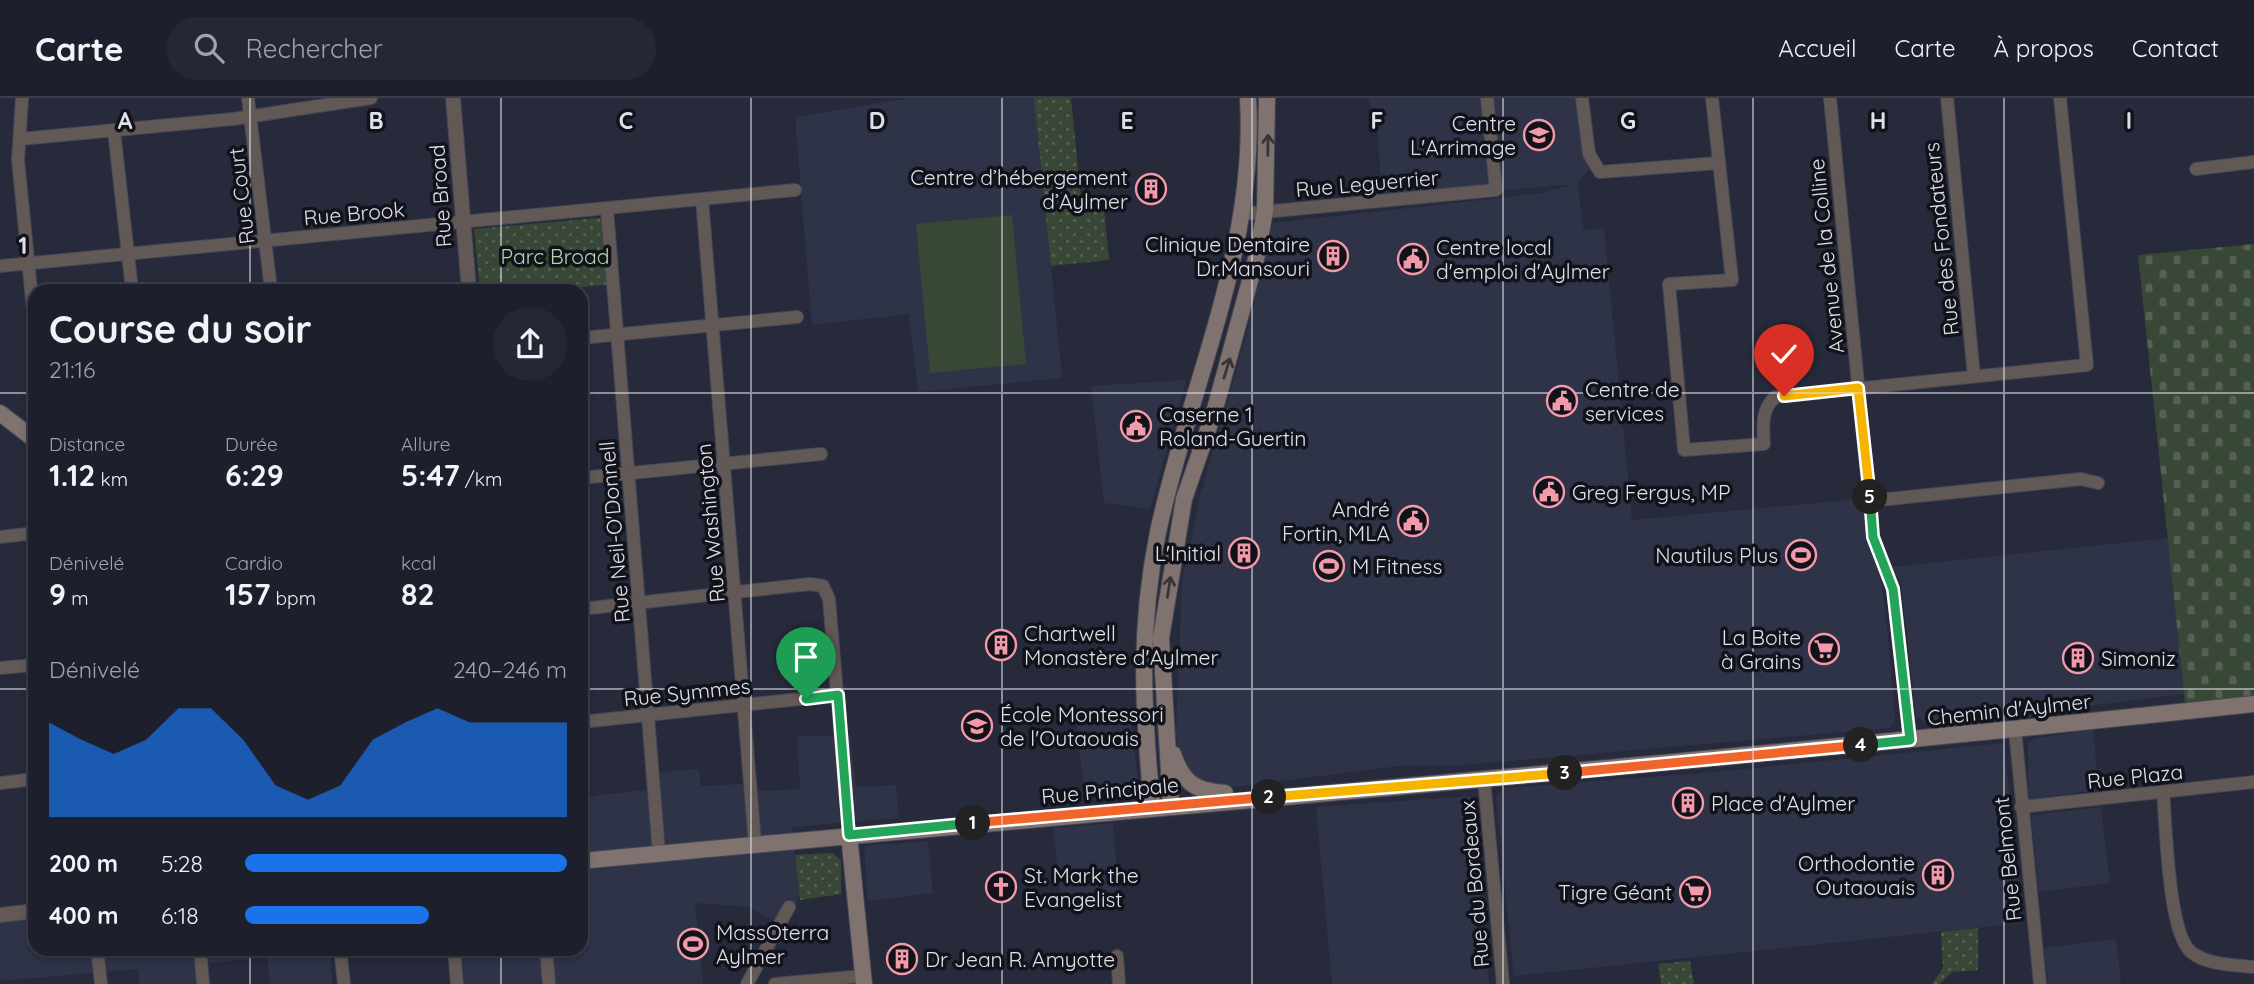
<!DOCTYPE html>
<html lang="fr">
<head>
<meta charset="utf-8">
<style>
  :root { --surface:#1d202c; --page:#252834; --text:#f1f3f6; --muted:#a0a3a9; --line:#3b3e48; --accent:#1a73e8 }
  body { margin:0; font-family:Quicksand,sans-serif; background:var(--page); color:var(--text); height:100vh; display:flex; flex-direction:column; font-size:26px; white-space:nowrap }
  * { box-sizing:border-box; margin:0 }
  p { font-size:23px; color:var(--muted) }
  .icon { flex:none; width:38px; height:38px; fill:none; stroke:currentColor; stroke-width:2; stroke-linecap:round; stroke-linejoin:round }
  .map { position:relative; flex:1; overflow:hidden }
  .side { position:absolute; left:28px; top:186px; width:560px; height:672px; display:flex; flex-direction:column; background:var(--surface); border-radius:21px; box-shadow:0 4px 10px #0003,0 0 0 2px var(--line) }
  .side>* { flex:none }
  .pin { position:absolute; display:grid; place-items:center; width:60px; height:60px; color:#fff; margin:-72px -30px; border-radius:50% 50% 50% 0; rotate:-45deg; box-shadow:0 0 7px #0007 }
  .pin .icon { rotate:45deg }
  .km { position:absolute; width:35px; height:35px; margin:-18px; border-radius:50%; background:#222; color:#fff; font-size:19px; line-height:35px; text-align:center }
  .round { display:grid; place-items:center; flex:none; width:74px; height:74px; border-radius:37px; background:var(--page) }
  .head { display:flex; align-items:center; justify-content:space-between; height:119px; padding:0 21px }
  h1 { font-size:38px; font-weight:800; line-height:52px }
  .metrics { display:grid; grid-template-columns:repeat(3,1fr); gap:10px; height:119px; padding:7px 21px }
  .metrics div { display:grid; align-content:center }
  .metrics b { font-size:30px; font-weight:800 }
  .metrics small { font-size:19px; font-weight:400 }
  .metrics p { font-size:19px }
  .chart { height:196px; padding:14px 21px }
  .chart p { display:flex; justify-content:space-between }
  .chart svg { width:100%; height:126px; margin-top:7px; fill:var(--accent); opacity:.7 }
  ul { padding:0 21px; list-style:none; font-size:23px }
  li { display:grid; grid-template-columns:112px 84px 1fr; align-items:center; height:52px }
  li i { height:18px; border-radius:9px; background:var(--accent) }
  header { display:flex; align-items:center; gap:42px; box-sizing:border-box; height:98px; padding:0 35px; background:var(--surface); border-bottom:2px solid var(--line) }
  header strong { font-size:33px }
  nav { display:flex; gap:38px; margin-inline-start:auto; font-size:24px }
  .search { width:490px; height:63px; background:var(--page); display:flex; align-items:center; gap:18px; box-sizing:border-box; padding:0 24px; border-radius:38px; color:var(--muted); font-size:26px }
  .map>svg:first-child { display:block }
  .built { fill:#2f3348 }
  .grass { fill:#394737 }
  .cemetery { fill:url(#cemetery-stones) }
  .park { fill:url(#park-dots) }
  .lines { fill:none; stroke-linecap:round; stroke-linejoin:round }
  .minor-casing { stroke:#444756; stroke-width:14 }
  .tertiary-casing { stroke:#444756; stroke-width:16 }
  .secondary-casing { stroke:#444756; stroke-width:18 }
  .minor { stroke:#625956; stroke-width:12 }
  .tertiary { stroke:#625956; stroke-width:14 }
  .secondary { stroke:#80726e; stroke-width:16 }
  .oneway { stroke:#383437 }
  .split-1-casing { stroke:#fff; stroke-width:14 }
  .split-2-casing { stroke:#fff; stroke-width:14 }
  .split-3-casing { stroke:#fff; stroke-width:14 }
  .split-4-casing { stroke:#fff; stroke-width:14 }
  .split-5-casing { stroke:#fff; stroke-width:14 }
  .split-6-casing { stroke:#fff; stroke-width:14 }
  .split-1 { stroke:#22a559; stroke-width:9 }
  .split-2 { stroke:#f0652b; stroke-width:9 }
  .split-3 { stroke:#f5b400; stroke-width:9 }
  .split-4 { stroke:#f0652b; stroke-width:9 }
  .split-5 { stroke:#22a559; stroke-width:9 }
  .split-6 { stroke:#f5b400; stroke-width:9 }
  .grid { fill:none; stroke:#dee1eb; stroke-width:2; stroke-opacity:0.55 }
  .labels { text-anchor:middle; dominant-baseline:central; stroke-width:7; stroke-linejoin:round; paint-order:stroke }
  .poi-label { font-size:21px; fill:#dee1eb; stroke:#12131a; text-anchor:start }
  .street-label { font-size:21px; fill:#dee1eb; stroke:#12131a }
  .park-label { font-size:21px; fill:#b2d6ab; stroke:#12131a }
  .grid-label { font-size:23px; text-anchor:middle; font-weight:bold; fill:#dee1eb; stroke:#12131a; stroke-width:7; stroke-linejoin:round; paint-order:stroke }
</style>
</head>
<body>
<header>
<strong>Carte</strong>
<div class="search"><svg class="icon" aria-label="search" viewBox="0 0 24 24"><circle cx="10" cy="10" r="6"/><path d="M15 15l6 6"/></svg>Rechercher</div>
<nav><a>Accueil</a><a>Carte</a><a>À propos</a><a>Contact</a></nav>
</header>
<div class="map">
<svg width="2254" height="886" viewBox="0 0 2254 886">
  <defs>
    <pattern id="cemetery-stones" width="16" height="16" patternUnits="userSpaceOnUse" patternTransform="scale(1.75)"><rect width="16" height="16" fill="#394737"/><path d="M2 7V4a2 2 0 0 1 4 0v3zM10 15v-3a2 2 0 0 1 4 0v3z" fill="#556154"/></pattern>
    <pattern id="park-dots" width="8" height="8" patternUnits="userSpaceOnUse" patternTransform="scale(1.75)"><rect width="8" height="8" fill="#394737"/><path d="M2 2h.1M6 6h.1" fill="none" stroke="#556154" stroke-width="1.8" stroke-linecap="round"/></pattern>
  </defs>
  <rect width="100%" height="100%" fill="#272a3a"/>
  <g class="built">
    <polygon points="909,0 1034,0 1062,280 918,294 909,216 812,227 795,19"/>
    <polygon points="1368,0 1582,0 1593,67 1578,85 1583,132 1604,130 1632,422 1861,401 1869,450 1880,477 1885,510 1893,591 1895,624 1890,630 1465,667 1399,668 1210,692 1184,674 1176,636 1182,484 1200,398 1247,234 1273,125 1543,95 1573,86 1383,103 1377,31"/>
    <polygon points="1186,282 1150,411 1104,405 1091,288"/>
    <polygon points="2168,440 2184,596 1929,628 1916,618 1901,484 1892,469"/>
    <polygon points="1130,617 1139,693 1085,699 1076,623"/>
    <polygon points="2093,632 2099,692 2029,701 2028,645 2035,640"/>
    <polygon points="850,637 856,689 896,687 899,720 792,729 799,796 795,815 784,829 749,809 695,805 703,886 464,886 462,851 581,850 581,699 646,692 645,675 699,671 701,688 742,686 762,693 800,691 797,638"/>
    <polygon points="2004,645 2023,825 1514,878 1496,699 1503,690 1714,674"/>
    <polygon points="1470,698 1489,886 1332,886 1316,709"/>
    <polygon points="2101,709 2110,785 2039,794 2031,717"/>
    <polygon points="1113,725 1119,798 1062,804 1053,730"/>
    <polygon points="928,743 933,795 868,803 864,748"/>
    <polygon points="35,821 35,850 195,851 200,886 140,886 137,871 0,883 0,825"/>
    <polygon points="2116,841 2121,886 2048,886 2044,850"/>
    <polygon points="207,851 375,851 330,854 332,886 270,886 267,859 209,865"/>
  </g>
  <polygon class="grass" points="1012,117 1026,266 930,275 916,126"/>
  <polygon class="cemetery" points="2254,146 2254,606 2186,614 2138,157"/>
  <g class="park">
    <polygon points="1034,0 1071,0 1081,101 1103,100 1109,162 1051,168"/>
    <polygon points="609,119 614,186 551,192 480,192 474,131"/>
    <polygon points="832,755 841,762 841,796 800,802 795,757"/>
    <polygon points="1978,830 1978,872 1952,874 1940,886 1932,886 1943,870 1941,834"/>
    <polygon points="1690,863 1694,886 1661,886 1658,866"/>
  </g>
  <g class="lines">
    <g class="minor-casing">
      <g id="minor">
        <polyline points="22,0 18,62 35,232"/>
        <polyline points="248,0 271,192"/>
        <polyline points="1582,0 1589,56 1600,74 1718,65"/>
        <path d="M1712,0l20,182 -63,4 15,166 80,-6c-1,-18 -3,-34 11,-47l312,-32 -27,-267"/>
        <polyline points="1830,0 1873,439 1893,490 1910,642"/>
        <polyline points="1947,0 1974,278"/>
        <polyline points="114,33 132,192"/>
        <polyline points="20,41 233,21 371,0"/>
        <polyline points="2196,71 2254,64"/>
        <polyline points="702,101 755,746"/>
        <polyline points="607,111 659,755"/>
        <polyline points="1242,116 1496,92 1487,0"/>
        <polyline points="0,168 795,92"/>
        <polyline points="581,240 797,219"/>
        <polyline points="581,380 821,356"/>
        <polyline points="1870,403 2081,381 2098,385"/>
        <polyline points="0,439 35,435"/>
        <polyline points="581,511 810,486 823,488 829,501 849,737"/>
        <polyline points="0,570 35,567"/>
        <polyline points="581,624 838,597"/>
        <polyline points="2015,632 2040,886"/>
        <polyline points="1484,681 1503,886"/>
        <polyline points="0,685 35,681"/>
        <path d="M2163,694c3,32 5,141 28,160 16,13 43,13 63,15"/>
        <polyline points="2021,709 2254,684"/>
        <polyline points="97,850 101,886"/>
        <polyline points="200,850 203,886"/>
        <polyline points="340,850 344,886"/>
        <polyline points="454,850 457,886"/>
        <polyline points="546,850 549,886"/>
        <polyline points="1117,858 1119,886"/>
        <polyline points="747,886 789,809"/>
        <polyline points="775,886 863,878"/>
      </g>
    </g>
    <g class="tertiary-casing">
      <g id="tertiary">
        <polyline points="453,0 469,192"/>
        <polyline points="0,817 35,813"/>
      </g>
    </g>
    <g class="secondary-casing">
      <g id="secondary">
        <polyline points="0,315 35,342"/>
        <path d="M1173,656c10,29 22,37 52,39"/>
        <polyline points="1171,707 1161,540 1184,401 1215,311 1257,157 1265,113 1267,0"/>
        <path d="M1152,708c-9,-99 -14,-175 6,-274 31,-145 99,-283 90,-434"/>
        <polyline points="849,737 864,886"/>
        <path d="M581,763c558,-53 1116,-97 1673,-157"/>
      </g>
    </g>
    <use href="#minor" class="minor"/>
    <use href="#tertiary" class="tertiary"/>
    <use href="#secondary" class="secondary"/>
  </g>
  <defs><path id="oneway-shaft" d="M-6 0H5M1.5-3L5.5 0L1.5 3" fill="none" stroke-width="1.6" stroke-linecap="round" stroke-linejoin="round" transform="scale(1.75)"/></defs>
  <g class="oneway">
    <use href="#oneway-shaft" transform="translate(1268 47) rotate(-89)"/>
    <use href="#oneway-shaft" transform="translate(1227 270) rotate(-73)"/>
    <use href="#oneway-shaft" transform="translate(1169 489) rotate(-81)"/>
  </g>
  <g class="lines">
    <g class="split-1-casing">
      <polyline id="split-1" points="806,601 838,597 849,737 973,725"/>
    </g>
    <g class="split-2-casing">
      <polyline id="split-2" points="973,725 1269,699"/>
    </g>
    <g class="split-3-casing">
      <polyline id="split-3" points="1269,699 1565,675"/>
    </g>
    <g class="split-4-casing">
      <polyline id="split-4" points="1565,675 1861,647"/>
    </g>
    <g class="split-5-casing">
      <polyline id="split-5" points="1861,647 1910,642 1893,491 1873,439 1870,399"/>
    </g>
    <g class="split-6-casing">
      <polyline id="split-6" points="1784,298 1858,290 1870,399"/>
    </g>
    <use href="#split-1" class="split-1"/>
    <use href="#split-2" class="split-2"/>
    <use href="#split-3" class="split-3"/>
    <use href="#split-4" class="split-4"/>
    <use href="#split-5" class="split-5"/>
    <use href="#split-6" class="split-6"/>
  </g>
  <path class="grid" d="M250,0v192M501,0v192M751,0v886M1002,0v886M1252,0v886M1503,0v886M1753,0v886M2004,0v886M0,295h35M581,295h1673M0,591h35M581,591h1673M250,850v36M501,850v36"/>
  <defs>
    <g id="school-ring" transform="scale(1.575)"><circle r="9.5" fill="#12131a" stroke="#f39aaa" stroke-width="1.5"/><path d="M0-5L7-2L0 1L-7-2ZM-4 1L0 2.5L4 1V4Q0 6-4 4Z" fill="#f39aaa"/></g>
    <g id="building-ring" transform="scale(1.575)"><circle r="9.5" fill="#12131a" stroke="#f39aaa" stroke-width="1.5"/><path d="M-4-6H4V6H1V3H-1V6H-4ZM-2.5-4.3h1.7v1.8h-1.7ZM.8-4.3h1.7v1.8H.8ZM-2.5-1h1.7V.8h-1.7ZM.8-1h1.7V.8H.8Z" fill="#f39aaa"/></g>
    <g id="civic-ring" transform="scale(1.575)"><circle r="9.5" fill="#12131a" stroke="#f39aaa" stroke-width="1.5"/><path d="M-.6-6.5H3V-4.5H.6V-3L4-1V1h2V6H-6V1h2V-1L-.6-3ZM-1.2 2.5V6h2.4V2.5Z" fill="#f39aaa"/></g>
    <g id="stadium-ring" transform="scale(1.575)"><circle r="9.5" fill="#12131a" stroke="#f39aaa" stroke-width="1.5"/><path d="M0-5a6.5 5 0 1 0 0 10a6.5 5 0 1 0 0-10ZM-3.5-1.8h7v3.6h-7Z" fill="#f39aaa"/></g>
    <g id="supermarket-ring" transform="scale(1.575)"><circle r="9.5" fill="#12131a" stroke="#f39aaa" stroke-width="1.5"/><path d="M-6-5.5h2.5l.6 2H6L4.5 2H-2.5L-4.4-4H-6ZM-1.5 3.2a1.3 1.3 0 1 0 .1 0ZM3 3.2a1.3 1.3 0 1 0 .1 0Z" fill="#f39aaa"/></g>
    <g id="church-ring" transform="scale(1.575)"><circle r="9.5" fill="#12131a" stroke="#f39aaa" stroke-width="1.5"/><path d="M-1.2-6h2.4v3.5h3.3v2.4h-3.3V6h-2.4V-.1h-3.3v-2.4h3.3Z" fill="#f39aaa"/></g>
  </defs>
  <g fill-rule="evenodd">
    <use href="#school-ring" x="1539" y="37"/>
    <use href="#building-ring" x="1151" y="91"/>
    <use href="#building-ring" x="1333" y="158"/>
    <use href="#civic-ring" x="1413" y="161"/>
    <use href="#civic-ring" x="1562" y="303"/>
    <use href="#civic-ring" x="1136" y="328"/>
    <use href="#civic-ring" x="1549" y="394"/>
    <use href="#civic-ring" x="1413" y="423"/>
    <use href="#building-ring" x="1244" y="455"/>
    <use href="#stadium-ring" x="1801" y="457"/>
    <use href="#stadium-ring" x="1329" y="468"/>
    <use href="#building-ring" x="1001" y="547"/>
    <use href="#supermarket-ring" x="1824" y="551"/>
    <use href="#building-ring" x="2078" y="560"/>
    <use href="#school-ring" x="977" y="628"/>
    <use href="#building-ring" x="1688" y="705"/>
    <use href="#building-ring" x="1938" y="777"/>
    <use href="#church-ring" x="1001" y="789"/>
    <use href="#supermarket-ring" x="1695" y="794"/>
    <use href="#stadium-ring" x="693" y="846"/>
    <use href="#building-ring" x="902" y="861"/>
  </g>
  <g class="labels">
    <g class="poi-label">
      <text x="1516" y="25" text-anchor="end">Centre<tspan x="1516" dy="24">L'Arrimage</tspan></text>
      <text x="1128" y="79" text-anchor="end">Centre d’hébergement<tspan x="1128" dy="24">d’Aylmer</tspan></text>
      <text x="1310" y="146" text-anchor="end">Clinique Dentaire<tspan x="1310" dy="24">Dr.Mansouri</tspan></text>
      <text x="1436" y="149">Centre local<tspan x="1436" dy="24">d'emploi d'Aylmer</tspan></text>
      <text x="1585" y="291">Centre de<tspan x="1585" dy="24">services</tspan></text>
      <text x="1159" y="316">Caserne 1<tspan x="1159" dy="24">Roland-Guertin</tspan></text>
      <text x="1572" y="394">Greg Fergus, MP</text>
      <text x="1390" y="411" text-anchor="end">André<tspan x="1390" dy="24">Fortin, MLA</tspan></text>
      <text x="1221" y="455" text-anchor="end">L'Initial</text>
      <text x="1778" y="457" text-anchor="end">Nautilus Plus</text>
      <text x="1352" y="468">M Fitness</text>
      <text x="1024" y="535">Chartwell<tspan x="1024" dy="24">Monastère d'Aylmer</tspan></text>
      <text x="1801" y="539" text-anchor="end">La Boite<tspan x="1801" dy="24">à Grains</tspan></text>
      <text x="2101" y="560">Simoniz</text>
      <text x="1000" y="616">École Montessori<tspan x="1000" dy="24">de l'Outaouais</tspan></text>
      <text x="1711" y="705">Place d'Aylmer</text>
      <text x="1915" y="765" text-anchor="end">Orthodontie<tspan x="1915" dy="24">Outaouais</tspan></text>
      <text x="1024" y="777">St. Mark the<tspan x="1024" dy="24">Evangelist</tspan></text>
      <text x="1672" y="794" text-anchor="end">Tigre Géant</text>
      <text x="716" y="834">MassOterra<tspan x="716" dy="24">Aylmer</tspan></text>
      <text x="925" y="861">Dr Jean R. Amyotte</text>
    </g>
    <g class="street-label">
      <text transform="translate(1367 85) rotate(-5)">Rue Leguerrier</text>
      <text transform="translate(241 98) rotate(-97)">Rue Court</text>
      <text transform="translate(440 98) rotate(-94)">Rue Broad</text>
      <text transform="translate(354 115) rotate(-5)">Rue Brook</text>
      <text transform="translate(1941 141) rotate(-96)">Rue des Fondateurs</text>
      <text transform="translate(1826 158) rotate(-96)">Avenue de la Colline</text>
      <text transform="translate(710 425) rotate(-95)">Rue Washington</text>
      <text transform="translate(614 434) rotate(-95)">Rue Neil-O'Donnell</text>
      <text transform="translate(687 594) rotate(-6)">Rue Symmes</text>
      <text transform="translate(2009 611) rotate(-6)">Chemin d'Aylmer</text>
      <text transform="translate(2135 678) rotate(-6)">Rue Plaza</text>
      <text transform="translate(1110 692) rotate(-5)">Rue Principale</text>
      <text transform="translate(2007 761) rotate(-96)">Rue Belmont</text>
      <text transform="translate(1474 786) rotate(-95)">Rue du Bordeaux</text>
    </g>
    <g class="park-label">
      <text x="555" y="158">Parc Broad</text>
    </g>
  </g>
  <g class="grid-label">
    <text x="125" y="31">A</text>
    <text x="376" y="31">B</text>
    <text x="626" y="31">C</text>
    <text x="877" y="31">D</text>
    <text x="1127" y="31">E</text>
    <text x="1377" y="31">F</text>
    <text x="1628" y="31">G</text>
    <text x="1878" y="31">H</text>
    <text x="2129" y="31">I</text>
    <text x="23" y="156">1</text>
  </g>
</svg>
<div class="pin" style="left:806px;top:601px;background:#1e9e55"><svg class="icon" aria-label="arrive" viewBox="0 0 24 24"><path d="M6 21V4h12l-3 4 3 4H6"/></svg></div>
<div class="pin" style="left:1784px;top:298px;background:#d93025"><svg class="icon" aria-label="check" viewBox="0 0 24 24"><path d="M5 12l5 5 9-10"/></svg></div>
<b class="km" style="left:973px;top:725px">1</b>
<b class="km" style="left:1269px;top:699px">2</b>
<b class="km" style="left:1565px;top:675px">3</b>
<b class="km" style="left:1861px;top:647px">4</b>
<b class="km" style="left:1870px;top:399px">5</b>
<section class="side">
<div class="head"><div><h1>Course du soir</h1><p>21:16</p></div><a class="round"><svg class="icon" aria-label="share" viewBox="0 0 24 24"><path d="M12 15V3M7 8l5-5 5 5M5 13v7h14v-7"/></svg></a></div>
<div class="metrics">
<div><p>Distance</p><b>1.12<small> km</small></b></div>
<div><p>Durée</p><b>6:29</b></div>
<div><p>Allure</p><b>5:47<small> /km</small></b></div>
</div>
<div class="metrics">
<div><p>Dénivelé</p><b>9<small> m</small></b></div>
<div><p>Cardio</p><b>157<small> bpm</small></b></div>
<div><p>kcal</p><b>82</b></div>
</div>
<div class="chart"><p><span>Dénivelé</span>240–246 m</p>
<svg viewBox="0 0 160 44" preserveAspectRatio="none"><path d="M0 44V11L10 17L20 22L30 17L40 6L50 6L60 17L70 33L80 38L90 33L100 17L110 11L120 6L130 11L140 11L150 11L160 11V44z"/></svg>
</div>
<ul>
<li><b>200 m</b>5:28<i style="width:100%"></i></li>
<li><b>400 m</b>6:18<i style="width:57%"></i></li>
</ul>
</section>
</div>
</body>
</html>
